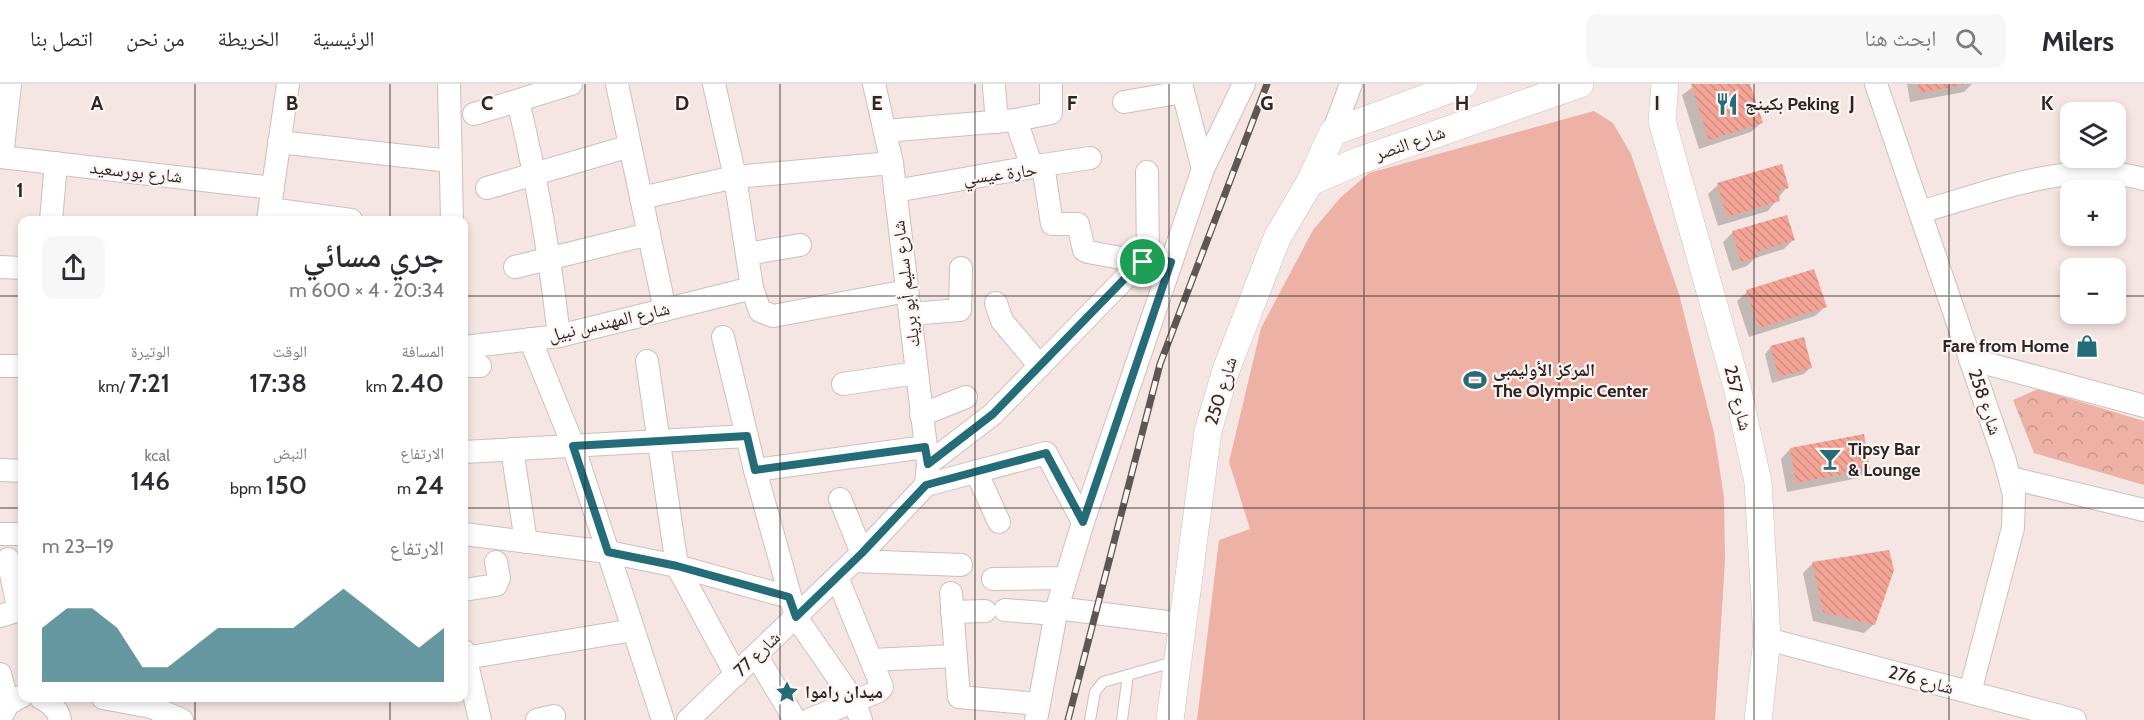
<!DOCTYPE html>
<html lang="ar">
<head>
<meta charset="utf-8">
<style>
  :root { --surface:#fff; --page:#f7f7f7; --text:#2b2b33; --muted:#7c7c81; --line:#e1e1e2; --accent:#246c78 }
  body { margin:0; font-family:Cabin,"Noto Naskh Arabic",sans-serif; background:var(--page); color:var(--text); direction:rtl; height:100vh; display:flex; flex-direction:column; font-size:22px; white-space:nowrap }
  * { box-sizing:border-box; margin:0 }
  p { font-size:20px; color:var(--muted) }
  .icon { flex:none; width:33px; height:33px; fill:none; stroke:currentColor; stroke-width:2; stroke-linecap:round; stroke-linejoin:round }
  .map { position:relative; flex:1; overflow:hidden; direction:ltr }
  .sheet { position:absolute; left:18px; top:132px; width:450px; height:486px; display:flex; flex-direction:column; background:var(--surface); border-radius:12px; box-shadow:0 3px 9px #0003; direction:rtl }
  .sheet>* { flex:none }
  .buttons { position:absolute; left:2060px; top:18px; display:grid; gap:12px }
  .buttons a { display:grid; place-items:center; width:66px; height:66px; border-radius:12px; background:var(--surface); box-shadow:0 3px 9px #0003; font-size:30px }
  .pin { position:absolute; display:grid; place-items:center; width:51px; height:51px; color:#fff; margin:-26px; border:3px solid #fff; border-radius:50%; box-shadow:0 2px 6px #0007 }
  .round { display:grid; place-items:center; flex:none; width:63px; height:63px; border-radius:12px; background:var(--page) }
  .overview { display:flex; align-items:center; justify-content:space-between; height:102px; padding:0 24px }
  h1 { font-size:33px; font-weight:600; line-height:45px }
  .metrics { display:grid; grid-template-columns:repeat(3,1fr); gap:9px; height:102px; padding:6px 24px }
  .metrics div { display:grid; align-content:center }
  .metrics b { font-size:26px; font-weight:600 }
  .metrics small { font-size:16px; font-weight:400 }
  .metrics p { font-size:16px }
  .chart { height:168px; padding:12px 24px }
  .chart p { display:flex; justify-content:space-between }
  .chart svg { width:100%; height:108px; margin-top:6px; fill:var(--accent); opacity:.7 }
  header { display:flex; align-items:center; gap:36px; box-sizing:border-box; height:84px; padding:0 30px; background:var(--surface); border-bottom:2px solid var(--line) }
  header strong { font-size:28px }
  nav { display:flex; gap:33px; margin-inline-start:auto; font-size:21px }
  .search { width:420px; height:54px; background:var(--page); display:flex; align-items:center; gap:15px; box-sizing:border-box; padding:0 21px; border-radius:12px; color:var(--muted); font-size:22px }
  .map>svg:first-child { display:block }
  .green { fill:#edb1a5 }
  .forest { fill:url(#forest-crowns) }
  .shadow { fill:#0003 }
  .building { fill:url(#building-back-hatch) }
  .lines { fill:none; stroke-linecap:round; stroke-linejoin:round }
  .service-casing { stroke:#cdbfbc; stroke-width:12 }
  .minor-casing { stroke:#cdbfbc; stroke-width:24 }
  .tertiary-casing { stroke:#cdbfbc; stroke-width:28 }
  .service { stroke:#fff; stroke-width:10 }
  .minor { stroke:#fff; stroke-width:22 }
  .tertiary { stroke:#fff; stroke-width:27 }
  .rail-casing { stroke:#5d5654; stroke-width:7 }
  .rail { stroke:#fef5f3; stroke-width:4.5; stroke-dasharray:14; stroke-linecap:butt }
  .route-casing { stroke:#fff; stroke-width:12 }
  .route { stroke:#246c78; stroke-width:8 }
  .grid { fill:none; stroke:#2c2726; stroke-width:1.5; stroke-opacity:0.55 }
  .labels { text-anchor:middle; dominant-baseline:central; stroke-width:4.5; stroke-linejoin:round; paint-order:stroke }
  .poi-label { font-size:18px; font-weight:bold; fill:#2c2726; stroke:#fef5f3; text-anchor:start }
  .street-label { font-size:18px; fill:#2c2726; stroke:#fef5f3 }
  .grid-label { font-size:20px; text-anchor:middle; font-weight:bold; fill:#2c2726; stroke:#fef5f3; stroke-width:4.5; stroke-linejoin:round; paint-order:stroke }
</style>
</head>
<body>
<header>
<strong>Milers</strong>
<div class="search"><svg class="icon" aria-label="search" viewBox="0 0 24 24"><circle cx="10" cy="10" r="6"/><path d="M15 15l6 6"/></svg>ابحث هنا</div>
<nav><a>الرئيسية</a><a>الخريطة</a><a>من نحن</a><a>اتصل بنا</a></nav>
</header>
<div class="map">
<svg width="2144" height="636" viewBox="0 0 2144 636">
  <defs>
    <pattern id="forest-crowns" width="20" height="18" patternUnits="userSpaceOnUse" patternTransform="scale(1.5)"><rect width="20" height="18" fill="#edb1a5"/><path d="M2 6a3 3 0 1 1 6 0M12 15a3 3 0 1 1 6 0" fill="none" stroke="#cb988e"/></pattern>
    <pattern id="building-back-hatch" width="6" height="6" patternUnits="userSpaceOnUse" patternTransform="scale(1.5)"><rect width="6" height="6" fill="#f4a496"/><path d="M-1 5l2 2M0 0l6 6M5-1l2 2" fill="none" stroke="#d18d81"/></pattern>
  </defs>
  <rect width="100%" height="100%" fill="#f5e6e3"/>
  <polygon class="green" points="1594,27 1613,39 1631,70 1679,210 1714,349 1724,413 1725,476 1715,636 1197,636 1219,456 1250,445 1229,378 1261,244 1313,146 1341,113 1369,89"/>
  <polygon class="forest" points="2038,305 2144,337 2144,401 2034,369 2013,316"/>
  <g class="shadow">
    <polygon points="1697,0 1748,0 1761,39 1751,48 1699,65 1682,11"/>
    <polygon points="1907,0 1972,0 1964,8 1910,18"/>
    <polygon points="1718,101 1787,103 1768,127 1718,142 1708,110"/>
    <polygon points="1733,148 1793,156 1784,165 1755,174 1747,182 1732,187 1723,158"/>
    <polygon points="1747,208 1825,223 1815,232 1749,253 1737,217"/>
    <polygon points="1771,263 1810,284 1804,290 1772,299 1765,270"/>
    <polygon points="1790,365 1869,385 1859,394 1787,408 1781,375"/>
    <polygon points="1813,479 1874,540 1864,549 1813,537 1803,489"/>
  </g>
  <g class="building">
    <polygon points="1691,0 1750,0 1763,39 1709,56"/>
    <polygon points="1918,0 1963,0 1963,1 1919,9"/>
    <polygon points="1782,80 1789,104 1777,107 1780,117 1727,133 1717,99"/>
    <polygon points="1787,131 1795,156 1757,168 1758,173 1741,178 1732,147"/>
    <polygon points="1814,185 1827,223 1759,244 1746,206"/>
    <polygon points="1804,253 1812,284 1779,293 1770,262"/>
    <polygon points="1864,350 1870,385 1796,399 1790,364"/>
    <polygon points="1889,466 1894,486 1875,541 1823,528 1812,478"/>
  </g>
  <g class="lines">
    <g class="service-casing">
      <g id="service">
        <polyline points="1090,636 1095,608 1103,598 1177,577"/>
        <polyline points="1122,636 1128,591"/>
      </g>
    </g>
    <g class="minor-casing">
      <g id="minor">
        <polyline points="449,0 452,136"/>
        <polyline points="617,0 665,226"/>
        <polyline points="714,0 735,93 752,204 760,227 773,232 907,207"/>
        <polyline points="874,0 892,79 928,380 926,401"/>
        <polyline points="1181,0 1203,85"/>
        <polyline points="1876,0 2005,377 2014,411 2013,444 1970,608"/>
        <polyline points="994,3 997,38"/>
        <path d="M518,17c19,78 32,155 41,235"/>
        <polyline points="1124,18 1183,8"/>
        <polyline points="474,30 571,0"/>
        <polyline points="1016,36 1032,83"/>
        <polyline points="885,47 1016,36 1051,29 1051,0"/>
        <polyline points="1333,48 1351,0"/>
        <polyline points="279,58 450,77"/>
        <polyline points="0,73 273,104"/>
        <polyline points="2,73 10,0"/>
        <polyline points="1043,81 1090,74"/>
        <polyline points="1147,88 1148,176"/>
        <polyline points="487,104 630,62"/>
        <polyline points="895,107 1043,81 1052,140 1078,140 1084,166 1088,168 1143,178"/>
        <polyline points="641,114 735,93 892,79"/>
        <polyline points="270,125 351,136"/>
        <path d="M1920,128c72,-20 149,-53 224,-33"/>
        <polyline points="51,136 56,79"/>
        <polyline points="268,136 288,0"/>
        <polyline points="747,170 800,161"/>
        <polyline points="0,183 22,184"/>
        <polyline points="515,183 649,150"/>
        <polyline points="996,219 1002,237 1040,282"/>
        <polyline points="910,230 960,226 961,184"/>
        <polyline points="723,253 755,386 796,533 854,617 861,636"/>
        <polyline points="530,255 573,361 663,636"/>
        <polyline points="464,263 559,252 752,204"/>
        <polyline points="1970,275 2144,322"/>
        <polyline points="647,277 677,482 736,591"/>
        <polyline points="0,282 22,282"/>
        <polyline points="464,282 480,282"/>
        <polyline points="843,300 916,289"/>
        <polyline points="921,331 966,313"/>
        <polyline points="512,365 526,458"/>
        <polyline points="464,368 747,352"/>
        <path d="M928,380l65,-50 143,-147c12,-8 21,-9 35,-5"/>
        <polyline points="0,386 22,387"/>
        <polyline points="755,386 925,363"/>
        <polyline points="976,387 999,438"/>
        <polyline points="2011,394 2144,426"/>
        <polyline points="926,401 1046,369 1083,438"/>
        <polyline points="840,415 862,469"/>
        <polyline points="0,450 22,450"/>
        <polyline points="464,450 608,468 677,482 789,513"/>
        <polyline points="854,477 961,481"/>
        <polyline points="993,495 1066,494"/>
        <polyline points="464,506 496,501 499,494 496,478"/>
        <polyline points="951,509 959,613 1039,620"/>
        <polyline points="1057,524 1182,540"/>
        <polyline points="1005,526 1056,530"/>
        <polyline points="952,528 985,527"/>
        <polyline points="0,532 16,527 17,519 8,475"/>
        <polyline points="1767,555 2075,636"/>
        <polyline points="464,567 480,636"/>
        <polyline points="756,571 795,636"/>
        <polyline points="465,574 633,546"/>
        <polyline points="872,576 954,572"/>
        <polyline points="0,590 8,620"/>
        <path d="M41,614c10,5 17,11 19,22"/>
        <polyline points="103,614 151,623 182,636"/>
        <polyline points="0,635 8,620 22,612"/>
        <polyline points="537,636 554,632"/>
        <polyline points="688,636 862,469 926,401"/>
        <polyline points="809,636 879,607 882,603 837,493"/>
        <polyline points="1036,636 1057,524 1083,438 1203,85 1244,0"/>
      </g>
    </g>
    <g class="tertiary-casing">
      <g id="tertiary">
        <polyline points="1665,0 1662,37 1737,303 1758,398 1767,555 1758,636"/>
        <polyline points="1310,98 1361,76 1580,0"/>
        <polyline points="1170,636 1208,347 1226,286 1277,154 1310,98 1333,48 1464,0"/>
      </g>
    </g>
    <use href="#service" class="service"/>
    <use href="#minor" class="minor"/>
    <use href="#tertiary" class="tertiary"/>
    <g class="rail-casing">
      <polyline id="rail" points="1068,636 1160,280 1267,0"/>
    </g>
    <use href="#rail" class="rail"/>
  </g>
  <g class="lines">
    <g class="route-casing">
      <polygon id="route" points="1160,175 1171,178 1083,438 1046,369 926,401 862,469 796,533 789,513 677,482 608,468 573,362 747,352 755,386 925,363 928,380 993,330 1136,183 1148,176"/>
    </g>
    <use href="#route" class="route"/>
  </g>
  <path class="grid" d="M195,0v136M390,0v136M585,0v636M780,0v636M975,0v636M1169,0v636M1364,0v636M1559,0v636M1754,0v636M1949,0v636M0,212h22M464,212h1606M2115,212h29M0,424h22M464,424h1680M195,614v22M390,614v22"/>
  <defs>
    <g id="restaurant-bare" transform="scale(1.8)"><path d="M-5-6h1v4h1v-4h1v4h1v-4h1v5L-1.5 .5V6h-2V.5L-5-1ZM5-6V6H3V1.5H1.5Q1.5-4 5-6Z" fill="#246c78" stroke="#fef5f3" stroke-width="2.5" paint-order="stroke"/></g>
    <g id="shop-bare" transform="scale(1.8)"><path d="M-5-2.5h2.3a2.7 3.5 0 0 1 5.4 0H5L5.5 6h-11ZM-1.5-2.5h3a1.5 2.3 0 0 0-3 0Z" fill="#246c78" stroke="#fef5f3" stroke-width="2.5" paint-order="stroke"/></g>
    <g id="stadium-bare" transform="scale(1.8)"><path d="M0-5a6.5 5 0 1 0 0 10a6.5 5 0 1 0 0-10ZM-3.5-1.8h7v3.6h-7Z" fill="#246c78" stroke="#fef5f3" stroke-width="2.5" paint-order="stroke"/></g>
    <g id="bar-bare" transform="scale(1.8)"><path d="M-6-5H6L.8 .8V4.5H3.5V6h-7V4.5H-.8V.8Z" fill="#246c78" stroke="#fef5f3" stroke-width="2.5" paint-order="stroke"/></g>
    <g id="sight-bare" transform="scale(1.8)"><path d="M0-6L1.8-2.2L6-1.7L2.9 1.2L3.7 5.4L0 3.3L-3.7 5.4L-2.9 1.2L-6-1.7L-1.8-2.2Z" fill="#246c78" stroke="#fef5f3" stroke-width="2.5" paint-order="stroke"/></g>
  </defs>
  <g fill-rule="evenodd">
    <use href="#restaurant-bare" x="1727" y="20"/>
    <use href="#shop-bare" x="2087" y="262"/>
    <use href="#stadium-bare" x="1475" y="296"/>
    <use href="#bar-bare" x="1830" y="375"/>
    <use href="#sight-bare" x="787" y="608"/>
  </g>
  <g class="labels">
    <g class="poi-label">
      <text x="1745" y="20">بكينج Peking</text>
      <text x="2069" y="262" text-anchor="end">Fare from Home</text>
      <text x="1493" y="286">المركز الأوليمبى<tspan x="1493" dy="21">The Olympic Center</tspan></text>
      <text x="1848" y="365">Tipsy Bar<tspan x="1848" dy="21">&amp; Lounge</tspan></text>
      <text x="805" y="608">ميدان راموا</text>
    </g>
    <g class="street-label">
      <text transform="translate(1410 59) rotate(-19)">شارع النصر</text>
      <text transform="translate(136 88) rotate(6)">شارع بورسعيد</text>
      <text transform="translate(1000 90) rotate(-7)">حارة عيسي</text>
      <text transform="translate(906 200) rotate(-97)">شارع سليم أبو بريك</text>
      <text transform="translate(609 238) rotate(-13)">شارع المهندس نبيل</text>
      <text transform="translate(1221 307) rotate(-73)">شارع 250</text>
      <text transform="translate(1738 314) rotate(76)">شارع 257</text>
      <text transform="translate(1985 318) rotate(71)">شارع 258</text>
      <text transform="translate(757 570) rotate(-44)">شارع 77</text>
      <text transform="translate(1921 596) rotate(15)">شارع 276</text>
    </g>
  </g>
  <g class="grid-label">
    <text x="97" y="26">A</text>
    <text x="292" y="26">B</text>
    <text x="487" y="26">C</text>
    <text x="682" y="26">D</text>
    <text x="877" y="26">E</text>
    <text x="1072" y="26">F</text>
    <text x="1267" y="26">G</text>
    <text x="1462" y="26">H</text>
    <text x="1657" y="26">I</text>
    <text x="1852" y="26">J</text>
    <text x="2047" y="26">K</text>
    <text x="20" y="113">1</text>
  </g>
</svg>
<div class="buttons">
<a><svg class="icon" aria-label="layers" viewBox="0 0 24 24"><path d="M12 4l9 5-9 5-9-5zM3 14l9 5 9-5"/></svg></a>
<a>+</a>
<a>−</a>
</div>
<div class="pin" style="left:1143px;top:178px;background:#1e9e55"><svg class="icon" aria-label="arrive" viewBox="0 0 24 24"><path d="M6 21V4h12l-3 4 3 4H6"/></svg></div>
<section class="sheet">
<div class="overview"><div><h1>جري مسائي</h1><p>20:34 · 4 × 600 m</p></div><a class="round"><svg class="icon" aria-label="share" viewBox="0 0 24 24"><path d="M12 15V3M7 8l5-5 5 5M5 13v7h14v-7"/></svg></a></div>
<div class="metrics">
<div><p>المسافة</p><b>2.40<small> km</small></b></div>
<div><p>الوقت</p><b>17:38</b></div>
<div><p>الوتيرة</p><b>7:21<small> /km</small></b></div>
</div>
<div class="metrics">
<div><p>الارتفاع</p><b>24<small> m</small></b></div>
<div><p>النبض</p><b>150<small> bpm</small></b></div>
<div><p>kcal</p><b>146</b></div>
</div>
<div class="chart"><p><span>الارتفاع</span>19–23 m</p>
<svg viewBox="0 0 160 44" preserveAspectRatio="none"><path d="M0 44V22L10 14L20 14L30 22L40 38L50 38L60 30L70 22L80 22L90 22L100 22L110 14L120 6L130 14L140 22L150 30L160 22V44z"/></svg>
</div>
</section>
</div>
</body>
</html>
